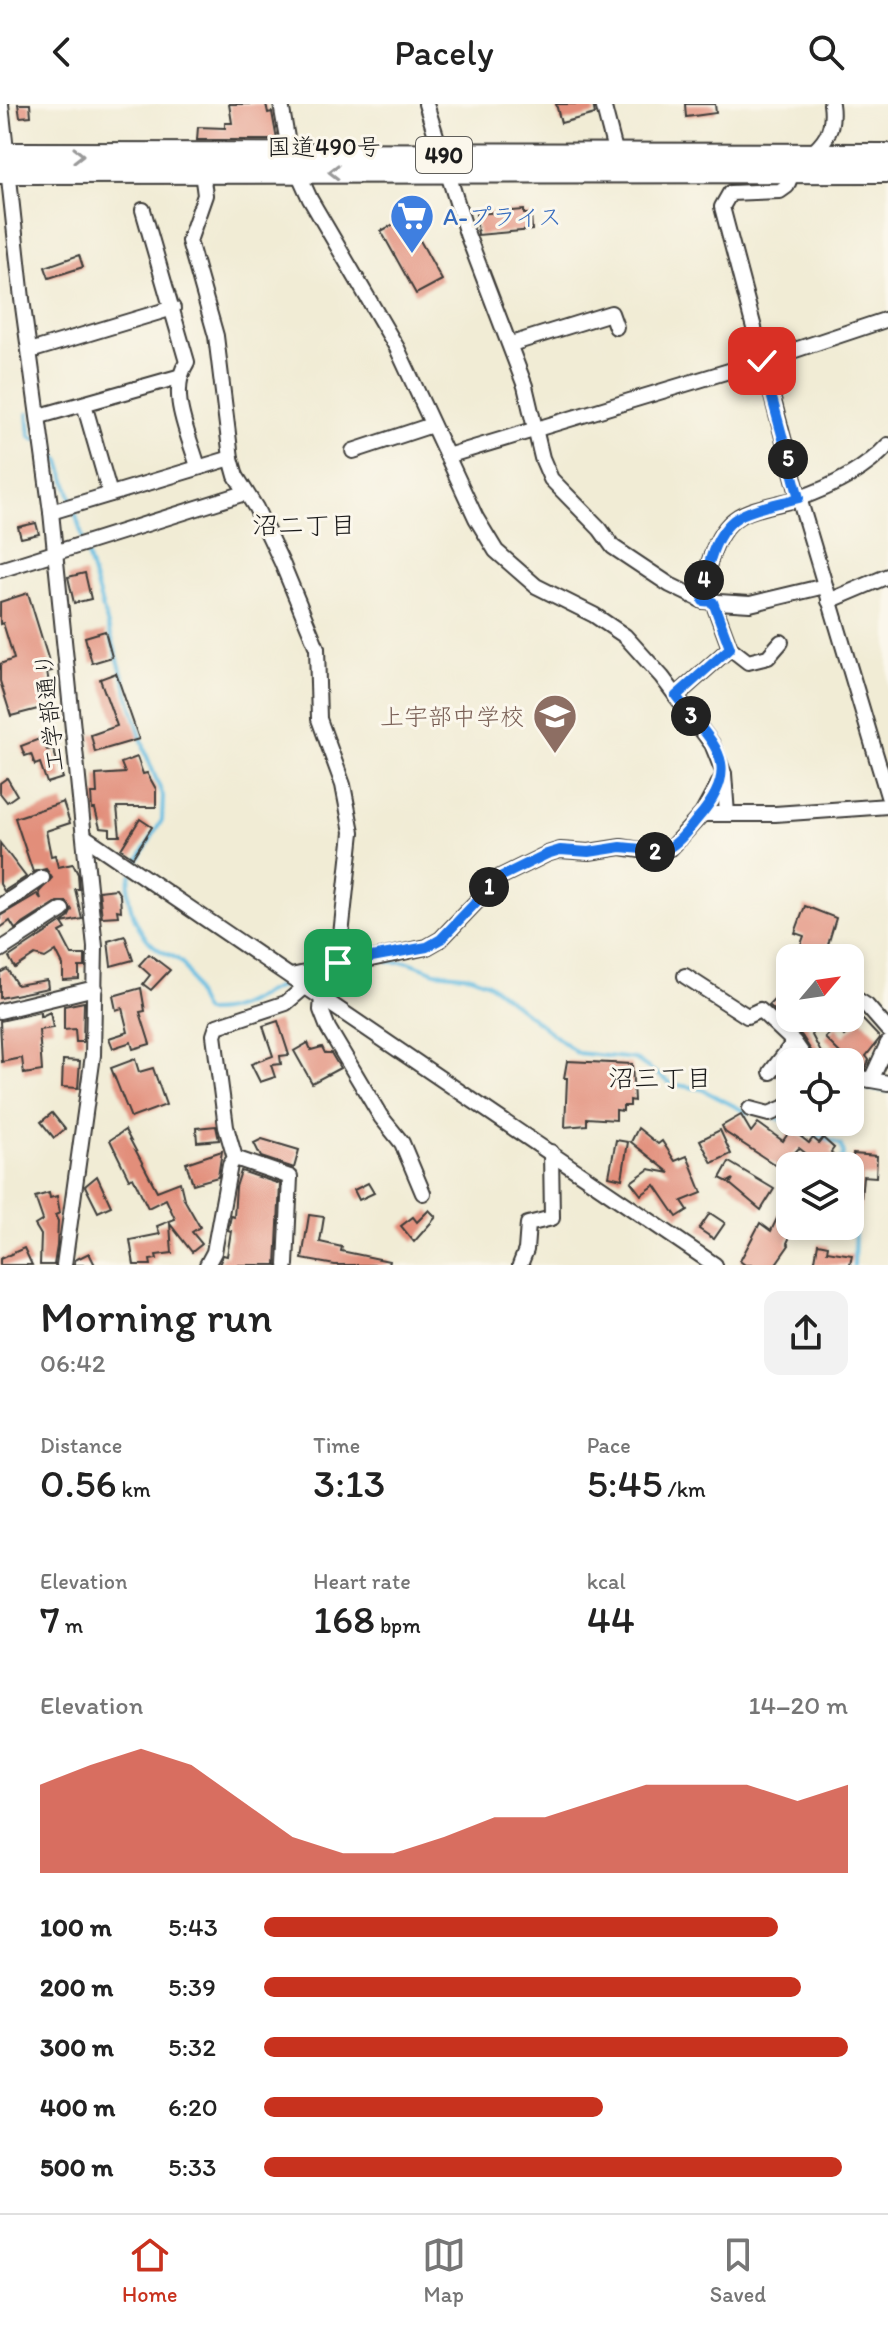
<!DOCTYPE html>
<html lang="en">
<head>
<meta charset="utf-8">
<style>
  :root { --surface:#fff; --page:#f2f2f2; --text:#222; --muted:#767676; --line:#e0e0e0; --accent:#c8321e }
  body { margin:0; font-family:Itim,"Klee One",sans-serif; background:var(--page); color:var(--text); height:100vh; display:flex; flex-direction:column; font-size:30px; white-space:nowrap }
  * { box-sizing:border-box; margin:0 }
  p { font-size:26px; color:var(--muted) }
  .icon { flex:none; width:44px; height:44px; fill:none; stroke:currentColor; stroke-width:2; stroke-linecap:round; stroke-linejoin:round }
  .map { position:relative; height:1161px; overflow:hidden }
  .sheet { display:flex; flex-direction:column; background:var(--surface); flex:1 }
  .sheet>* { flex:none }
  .needle { width:52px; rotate:61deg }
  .tools { position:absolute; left:776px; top:840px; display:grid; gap:16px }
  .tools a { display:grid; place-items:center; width:88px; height:88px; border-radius:16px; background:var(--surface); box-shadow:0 4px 12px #0003; font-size:40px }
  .pin { position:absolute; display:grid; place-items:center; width:68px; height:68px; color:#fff; margin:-34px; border-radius:16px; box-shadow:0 4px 12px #0006 }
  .km { position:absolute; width:40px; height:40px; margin:-20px; border-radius:50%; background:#222; color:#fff; font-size:22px; line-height:40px; text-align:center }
  .round { display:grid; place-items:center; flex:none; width:84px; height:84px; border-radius:16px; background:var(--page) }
  .summary { display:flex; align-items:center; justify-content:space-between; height:136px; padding:0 40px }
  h1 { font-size:44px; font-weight:600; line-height:60px }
  .stats { display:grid; grid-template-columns:repeat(3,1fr); gap:12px; height:136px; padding:8px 40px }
  .stats div { display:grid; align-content:center }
  .stats b { font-size:40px; font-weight:600 }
  .stats small { font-size:22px; font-weight:400 }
  .stats p { font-size:22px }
  .chart { height:224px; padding:16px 40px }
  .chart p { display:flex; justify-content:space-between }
  .chart svg { width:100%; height:144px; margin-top:8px; fill:var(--accent); opacity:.7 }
  ul { padding:0 40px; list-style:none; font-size:26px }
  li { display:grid; grid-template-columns:128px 96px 1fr; align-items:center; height:60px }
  li i { height:20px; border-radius:10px; background:var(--accent) }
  header { display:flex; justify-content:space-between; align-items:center; height:104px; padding:0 40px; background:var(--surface); font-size:36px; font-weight:600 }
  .tabs { display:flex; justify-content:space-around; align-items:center; height:112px; border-top:2px solid var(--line); background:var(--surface); font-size:22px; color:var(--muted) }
  .tabs a { display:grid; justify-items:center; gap:4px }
  .tabs .on { color:var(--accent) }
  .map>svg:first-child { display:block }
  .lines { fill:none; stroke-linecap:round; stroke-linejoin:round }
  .stream { stroke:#64bce1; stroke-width:4 }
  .building { fill:#e28e7a }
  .minor-casing { stroke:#3c3b38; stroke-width:18 }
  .highway-casing { stroke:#3c3b38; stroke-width:26 }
  .minor { stroke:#fff; stroke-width:14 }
  .highway { stroke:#fff; stroke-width:22 }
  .oneway { stroke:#999 }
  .route-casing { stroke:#fff; stroke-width:16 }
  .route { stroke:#1a73e8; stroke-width:10 }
  .labels { text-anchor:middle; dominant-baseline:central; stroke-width:6; stroke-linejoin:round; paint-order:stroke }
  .shield { fill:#fbf7ec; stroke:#5f5e5a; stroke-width:2 }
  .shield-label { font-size:22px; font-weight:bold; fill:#1c1c1c }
  .street-label { font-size:24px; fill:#1c1c1c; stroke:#fbf7ec }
  .shop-label { font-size:24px; fill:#366cbe; stroke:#fbf7ec; text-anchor:start }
  .education-label { font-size:24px; fill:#785e54; stroke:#fbf7ec; text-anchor:end }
  .neighbourhood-label { font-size:26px; fill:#1c1c1c; stroke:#fbf7ec }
</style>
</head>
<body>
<header><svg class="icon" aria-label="back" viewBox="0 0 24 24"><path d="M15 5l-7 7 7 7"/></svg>Pacely<svg class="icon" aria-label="search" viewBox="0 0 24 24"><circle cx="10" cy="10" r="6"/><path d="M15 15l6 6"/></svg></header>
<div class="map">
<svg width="888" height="1161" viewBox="0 0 888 1161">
  <rect width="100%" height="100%" fill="#fbf7ec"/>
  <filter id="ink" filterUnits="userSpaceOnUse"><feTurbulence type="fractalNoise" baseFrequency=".0125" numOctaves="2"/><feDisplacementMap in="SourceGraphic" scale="16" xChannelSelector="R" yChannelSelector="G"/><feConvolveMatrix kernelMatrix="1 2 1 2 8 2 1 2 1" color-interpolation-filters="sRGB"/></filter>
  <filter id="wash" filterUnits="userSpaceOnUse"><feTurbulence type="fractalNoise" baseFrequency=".006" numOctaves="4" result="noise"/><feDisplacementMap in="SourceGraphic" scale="32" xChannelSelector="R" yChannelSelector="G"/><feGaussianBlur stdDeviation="1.8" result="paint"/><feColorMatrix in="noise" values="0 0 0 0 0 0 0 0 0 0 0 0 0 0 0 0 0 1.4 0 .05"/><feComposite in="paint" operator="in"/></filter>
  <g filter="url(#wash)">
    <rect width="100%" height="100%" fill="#f1ecd5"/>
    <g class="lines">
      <g class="stream">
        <polyline points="28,309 30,332 36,336"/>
        <polyline points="53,350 60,357 72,397"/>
        <polyline points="74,405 83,435"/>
        <polyline points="85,444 146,650 163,692 162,716 134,763"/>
        <path d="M131,771c-9,24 7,62 30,76 7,4 15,5 21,12 12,15 10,31 23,49 42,1 55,-23 89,-29"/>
        <polyline points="388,858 409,858 435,868 471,872 488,879 577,949 635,955 672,980 701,985 748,1009"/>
        <polyline points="306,876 325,871"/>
        <polyline points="850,983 888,987"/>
        <polyline points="776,1014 841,1041 844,1050 838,1062"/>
        <polyline points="850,1120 855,1123 854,1161"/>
      </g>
    </g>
    <g id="blocks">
      <g class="building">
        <polygon points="18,0 30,0 31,12 20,13"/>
        <polygon points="229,0 266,0 268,9 272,8 277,36 197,36 198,23 225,24 225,19 232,19"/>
        <polygon points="556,0 593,0 595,10 561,19"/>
        <polygon points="685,0 715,0 716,9 686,13"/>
        <polygon points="524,106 524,110 531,110 532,126 478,131 476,110"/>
        <polygon points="407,113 442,176 416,190 381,127"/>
        <polygon points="79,151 83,163 49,174 45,163"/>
        <polygon points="36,419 39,430 21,434 18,423"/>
        <polygon points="85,469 91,495 74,499 68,473"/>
        <polygon points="28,489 52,567 47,568 53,601 11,612 0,577 0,560 14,555 3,519 0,520 0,498"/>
        <polygon points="105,527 112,553 92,559 85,533"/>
        <polygon points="116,569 139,635 95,648 91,631 117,622 100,575"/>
        <polygon points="42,634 47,646 53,645 63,674 47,679 40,659 35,661 31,650 25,652 21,642"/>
        <polygon points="137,653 143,670 147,669 156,685 156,703 117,703 120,732 110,732 110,725 100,724 95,705 92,705 91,690 97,690 96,671 125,669 121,659"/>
        <polygon points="7,674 17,691 7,698 0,689 0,679"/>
        <polygon points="63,698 70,719 46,727 51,752 55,751 58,763 73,760 78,770 79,785 75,785 82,815 62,819 66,825 60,828 72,851 85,851 85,863 79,863 79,875 63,876 63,861 56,847 45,854 35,851 15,864 9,853 68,814 72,806 67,798 57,798 15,825 10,817 0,824 0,812 37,790 41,795 39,788 52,774 46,765 33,768 15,714"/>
        <polygon points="140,715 152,723 133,753 121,745"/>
        <polygon points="0,739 26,773 4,787 0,780"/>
        <polygon points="116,785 120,791 121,807 117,806 118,812 102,813 99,787"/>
        <polygon points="805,802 836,814 824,854 803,854 806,845 800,843 804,832 795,829"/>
        <polygon points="125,832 133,856 111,862 108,837"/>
        <polygon points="149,850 170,866 151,886 143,880 150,871 139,861"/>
        <polygon points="7,865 17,881 47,876 48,884 0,894 0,869"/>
        <polygon points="790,880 790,914 803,914 826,958 818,958 802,932 769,901"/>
        <polygon points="141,884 145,907 140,908 150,940 133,945 131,938 113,944 109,934 128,928 122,904 116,906 113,892"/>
        <polygon points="84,898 83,938 76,938 75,925 64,926 64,902"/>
        <polygon points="40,908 40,913 50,908 53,924 39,926 42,967 24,970 22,954 2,958 0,917"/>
        <polygon points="862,915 880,934 866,952 869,956 865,965 854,963 825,934 836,923 844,932"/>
        <polygon points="278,917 289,951 280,952 281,960 271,961 275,973 260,978 251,960 273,952 263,922"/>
        <polygon points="308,939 311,946 322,943 325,949 331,949 340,964 312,979 294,947"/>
        <polygon points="135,955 139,968 153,964 166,1001 131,1014 111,964"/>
        <polygon points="63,956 80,957 78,984 62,983"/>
        <polygon points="567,957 632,960 634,997 630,996 630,1002 623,1002 623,1007 616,1006 616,1016 587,1014 587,1021 565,1023 567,974 564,974"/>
        <polygon points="52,1009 65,1025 54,1034 41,1018"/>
        <polygon points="741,1011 751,1028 758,1019 783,1037 791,1025 809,1039 813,1034 819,1039 823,1034 834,1044 831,1048 836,1055 830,1062 822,1062 799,1044 780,1064 725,1028 722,1022"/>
        <polygon points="216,1022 219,1036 197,1038 196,1024"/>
        <polygon points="638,1024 658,1040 662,1037 675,1057 687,1052 690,1059 702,1089 682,1097 688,1106 677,1113 655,1081 641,1091 631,1078 649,1065 670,1069 631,1038"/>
        <polygon points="125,1026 157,1087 180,1078 184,1095 200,1123 192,1128 202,1140 192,1148 170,1120 172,1149 156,1151 157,1155 150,1156 151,1161 134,1161 130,1136 160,1130 157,1122 175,1115 166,1095 148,1104 133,1073 129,1075 110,1036"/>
        <polygon points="720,1026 731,1050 712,1059 700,1036"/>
        <polygon points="262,1035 299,1046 294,1064 261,1053 254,1039"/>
        <polygon points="616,1036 628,1038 622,1075 609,1072"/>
        <polygon points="222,1047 218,1073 193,1080 186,1059"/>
        <polygon points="853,1050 877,1052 876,1073 863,1072 860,1107 850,1127"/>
        <polygon points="729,1058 774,1085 761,1106 730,1080 733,1075 728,1078 720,1074"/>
        <polygon points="241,1067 280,1080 276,1161 219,1161 223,1151 227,1152 231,1127 228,1126 231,1112 234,1113 236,1083"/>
        <polygon points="97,1072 111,1102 98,1108 85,1082"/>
        <polygon points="368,1079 374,1089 359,1096 354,1086"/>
        <polygon points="49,1089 50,1094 57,1092 60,1109 55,1111 58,1117 57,1142 54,1161 40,1161 41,1131 35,1121 43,1116 35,1093"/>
        <polygon points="782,1104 790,1108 790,1122 795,1122 787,1139 789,1141 775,1161 745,1161 740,1157 760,1119 771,1127"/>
        <polygon points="429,1106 436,1113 414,1138 401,1122 413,1113 417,1118"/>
        <polygon points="710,1109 725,1119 714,1135 699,1125"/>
        <polygon points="309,1111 324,1113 320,1138 342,1143 341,1147 389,1157 388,1161 335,1161 302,1155"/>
        <polygon points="818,1140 828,1142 827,1147 852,1151 850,1161 814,1161"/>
        <polygon points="24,1144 32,1161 0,1161 0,1155"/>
        <polygon points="89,1149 95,1161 74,1161 75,1156"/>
      </g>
    </g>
  </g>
  <g filter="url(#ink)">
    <use href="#blocks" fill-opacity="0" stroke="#3c3b38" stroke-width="2"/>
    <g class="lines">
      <g class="minor-casing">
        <g id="minor">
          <polyline points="1,0 22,195 51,408 95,843 93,951 64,1161"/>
          <polyline points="281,0 290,51 310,95 397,244 476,414 496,447 536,482 594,511 625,532 662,573 712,640 724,670 702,710 671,744 653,748 621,743 589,748 560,746 547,750 500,773 441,835 427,843 291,872"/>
          <polyline points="426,0 467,130 525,282 542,354 551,375 600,425 613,443 670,481 703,497 750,500 825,482"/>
          <polyline points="603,0 618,58"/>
          <path d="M831,0c7,48 -35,49 -44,82l-7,5 -50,2 -8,14 77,291 89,298"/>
          <polyline points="201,61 205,91 189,137 216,232 231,354 236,372 256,404 282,459 317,544 319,615 343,681 352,728 338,859"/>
          <path d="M143,106l44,152c-20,31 2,72 11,105"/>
          <polyline points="511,240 611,209 616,223"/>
          <polyline points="30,247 173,204"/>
          <polyline points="84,300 110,390"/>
          <polyline points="40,312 178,273"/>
          <polyline points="353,347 432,321"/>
          <polyline points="447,352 762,257 888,215"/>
          <polyline points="51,408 231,354"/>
          <polyline points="0,466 245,389"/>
          <path d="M703,497c2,-30 11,-73 40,-87 17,-8 37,-10 54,-15 32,-11 68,-29 91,-54"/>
          <polyline points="829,497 888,472"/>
          <polyline points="713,498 730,544 748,558 768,553 781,538"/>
          <polyline points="676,592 730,544"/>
          <polyline points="724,670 727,710"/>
          <polyline points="702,710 775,710 888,702"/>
          <polyline points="85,733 715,1161"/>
          <polyline points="0,802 42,774"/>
          <polyline points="0,846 62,806"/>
          <polyline points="685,872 747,912 760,906 794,938 808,958"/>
          <polyline points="850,891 867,902 888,926"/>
          <polyline points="322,893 321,906 328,924 381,1013 402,1039 423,1089"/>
          <polyline points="0,907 95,884"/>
          <polyline points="888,939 871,976 888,979"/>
          <polyline points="771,968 794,938"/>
          <polyline points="850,972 871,976"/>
          <polyline points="750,1005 769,1010 790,1001"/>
          <polyline points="235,1054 290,1073 286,1161"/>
          <polyline points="207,1161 214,1148 230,1061 235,1054 226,1023 214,931 217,922 286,899 306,882"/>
          <polyline points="520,1161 526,1146 528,1120 552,1114 551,1048"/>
        </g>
      </g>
      <g class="highway-casing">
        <g id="highway">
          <polyline points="0,50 888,51"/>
          <polyline points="0,68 888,67"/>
        </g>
      </g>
      <use href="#minor" class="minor"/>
      <use href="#highway" class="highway"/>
    </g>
    <defs><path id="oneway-chevron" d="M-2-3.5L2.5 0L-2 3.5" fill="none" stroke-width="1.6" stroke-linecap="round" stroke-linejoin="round" transform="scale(2)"/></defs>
    <g class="oneway">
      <use href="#oneway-chevron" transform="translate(78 51)"/>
      <use href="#oneway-chevron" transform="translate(334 68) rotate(180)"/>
    </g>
  </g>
  <g class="lines" filter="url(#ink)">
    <g class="route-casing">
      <path id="route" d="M338,859l89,-16 14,-8 59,-62 47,-23 13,-4 29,2 32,-5 41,4c16,-6 25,-20 36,-33 48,-55 14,-74 -22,-122l54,-48 -17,-46 -10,-1c2,-30 11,-74 41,-87 17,-8 37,-11 55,-16l-37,-137"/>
    </g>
    <use href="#route" class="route"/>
  </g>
  <defs>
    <g id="supermarket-pin" transform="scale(2.3)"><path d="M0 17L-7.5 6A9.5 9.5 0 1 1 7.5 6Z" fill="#3f7fe0" stroke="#fbf7ec"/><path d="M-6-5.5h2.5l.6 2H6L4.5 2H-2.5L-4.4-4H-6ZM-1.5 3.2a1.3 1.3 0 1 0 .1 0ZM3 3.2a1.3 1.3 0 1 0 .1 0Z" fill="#fff"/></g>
    <g id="school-pin" transform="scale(2.3)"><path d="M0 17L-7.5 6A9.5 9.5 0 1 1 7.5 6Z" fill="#8d6e63" stroke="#fbf7ec"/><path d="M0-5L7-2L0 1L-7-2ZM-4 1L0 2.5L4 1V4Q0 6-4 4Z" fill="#fff"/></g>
  </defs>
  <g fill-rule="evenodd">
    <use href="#supermarket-pin" x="412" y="112"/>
    <use href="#school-pin" x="555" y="612"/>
  </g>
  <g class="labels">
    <rect class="shield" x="416" y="33" width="56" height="36" rx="6"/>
    <g class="shield-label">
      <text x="444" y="51">490</text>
    </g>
    <g class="street-label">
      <text x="324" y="42">国道490号</text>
      <text transform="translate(49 608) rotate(-96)">工学部通り</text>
    </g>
    <g class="shop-label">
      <text x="443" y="112">A-プライス</text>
    </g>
    <g class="education-label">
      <text x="524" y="612">上宇部中学校</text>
    </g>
    <g class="neighbourhood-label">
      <text x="304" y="421">沼二丁目</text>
      <text x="660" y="974">沼三丁目</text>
    </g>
  </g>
</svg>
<div class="tools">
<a><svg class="needle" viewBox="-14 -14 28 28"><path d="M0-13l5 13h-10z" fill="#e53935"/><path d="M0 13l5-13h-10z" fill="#767676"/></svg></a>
<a><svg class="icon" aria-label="locate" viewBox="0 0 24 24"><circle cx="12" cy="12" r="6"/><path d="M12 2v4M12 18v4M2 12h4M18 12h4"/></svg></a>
<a><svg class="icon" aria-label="layers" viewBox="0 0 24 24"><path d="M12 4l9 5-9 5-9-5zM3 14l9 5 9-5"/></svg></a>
</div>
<div class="pin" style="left:338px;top:859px;background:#1e9e55"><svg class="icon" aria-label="arrive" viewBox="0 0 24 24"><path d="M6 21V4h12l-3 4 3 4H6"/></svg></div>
<div class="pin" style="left:762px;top:257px;background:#d93025"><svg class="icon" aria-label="check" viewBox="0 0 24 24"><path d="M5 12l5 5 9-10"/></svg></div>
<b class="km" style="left:489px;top:783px">1</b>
<b class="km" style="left:655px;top:748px">2</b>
<b class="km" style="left:691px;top:612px">3</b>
<b class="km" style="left:704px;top:476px">4</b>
<b class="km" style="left:788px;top:355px">5</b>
</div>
<section class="sheet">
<div class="summary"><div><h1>Morning run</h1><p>06:42</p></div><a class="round"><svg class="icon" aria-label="share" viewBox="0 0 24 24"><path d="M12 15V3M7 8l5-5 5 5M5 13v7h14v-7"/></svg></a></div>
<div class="stats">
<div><p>Distance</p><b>0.56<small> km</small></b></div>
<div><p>Time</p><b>3:13</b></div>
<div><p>Pace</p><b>5:45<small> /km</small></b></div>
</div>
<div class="stats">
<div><p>Elevation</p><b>7<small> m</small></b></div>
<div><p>Heart rate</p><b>168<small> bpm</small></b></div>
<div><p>kcal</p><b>44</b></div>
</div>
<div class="chart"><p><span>Elevation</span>14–20 m</p>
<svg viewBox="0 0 160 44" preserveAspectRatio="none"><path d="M0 44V17L10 11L20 6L30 11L40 22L50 33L60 38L70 38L80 33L90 27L100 27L110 22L120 17L130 17L140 17L150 22L160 17V44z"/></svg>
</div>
<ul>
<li><b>100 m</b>5:43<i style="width:88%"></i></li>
<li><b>200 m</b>5:39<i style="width:92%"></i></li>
<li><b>300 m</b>5:32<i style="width:100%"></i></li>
<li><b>400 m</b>6:20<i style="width:58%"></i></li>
<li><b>500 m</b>5:33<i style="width:99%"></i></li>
</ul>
</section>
<nav class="tabs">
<a class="on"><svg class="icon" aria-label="home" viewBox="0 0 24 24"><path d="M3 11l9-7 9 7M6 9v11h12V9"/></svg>Home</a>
<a><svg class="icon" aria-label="map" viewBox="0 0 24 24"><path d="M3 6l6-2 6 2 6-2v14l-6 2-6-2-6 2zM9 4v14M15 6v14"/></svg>Map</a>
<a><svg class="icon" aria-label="saved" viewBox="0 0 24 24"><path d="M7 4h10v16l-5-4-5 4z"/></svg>Saved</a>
</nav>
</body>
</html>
